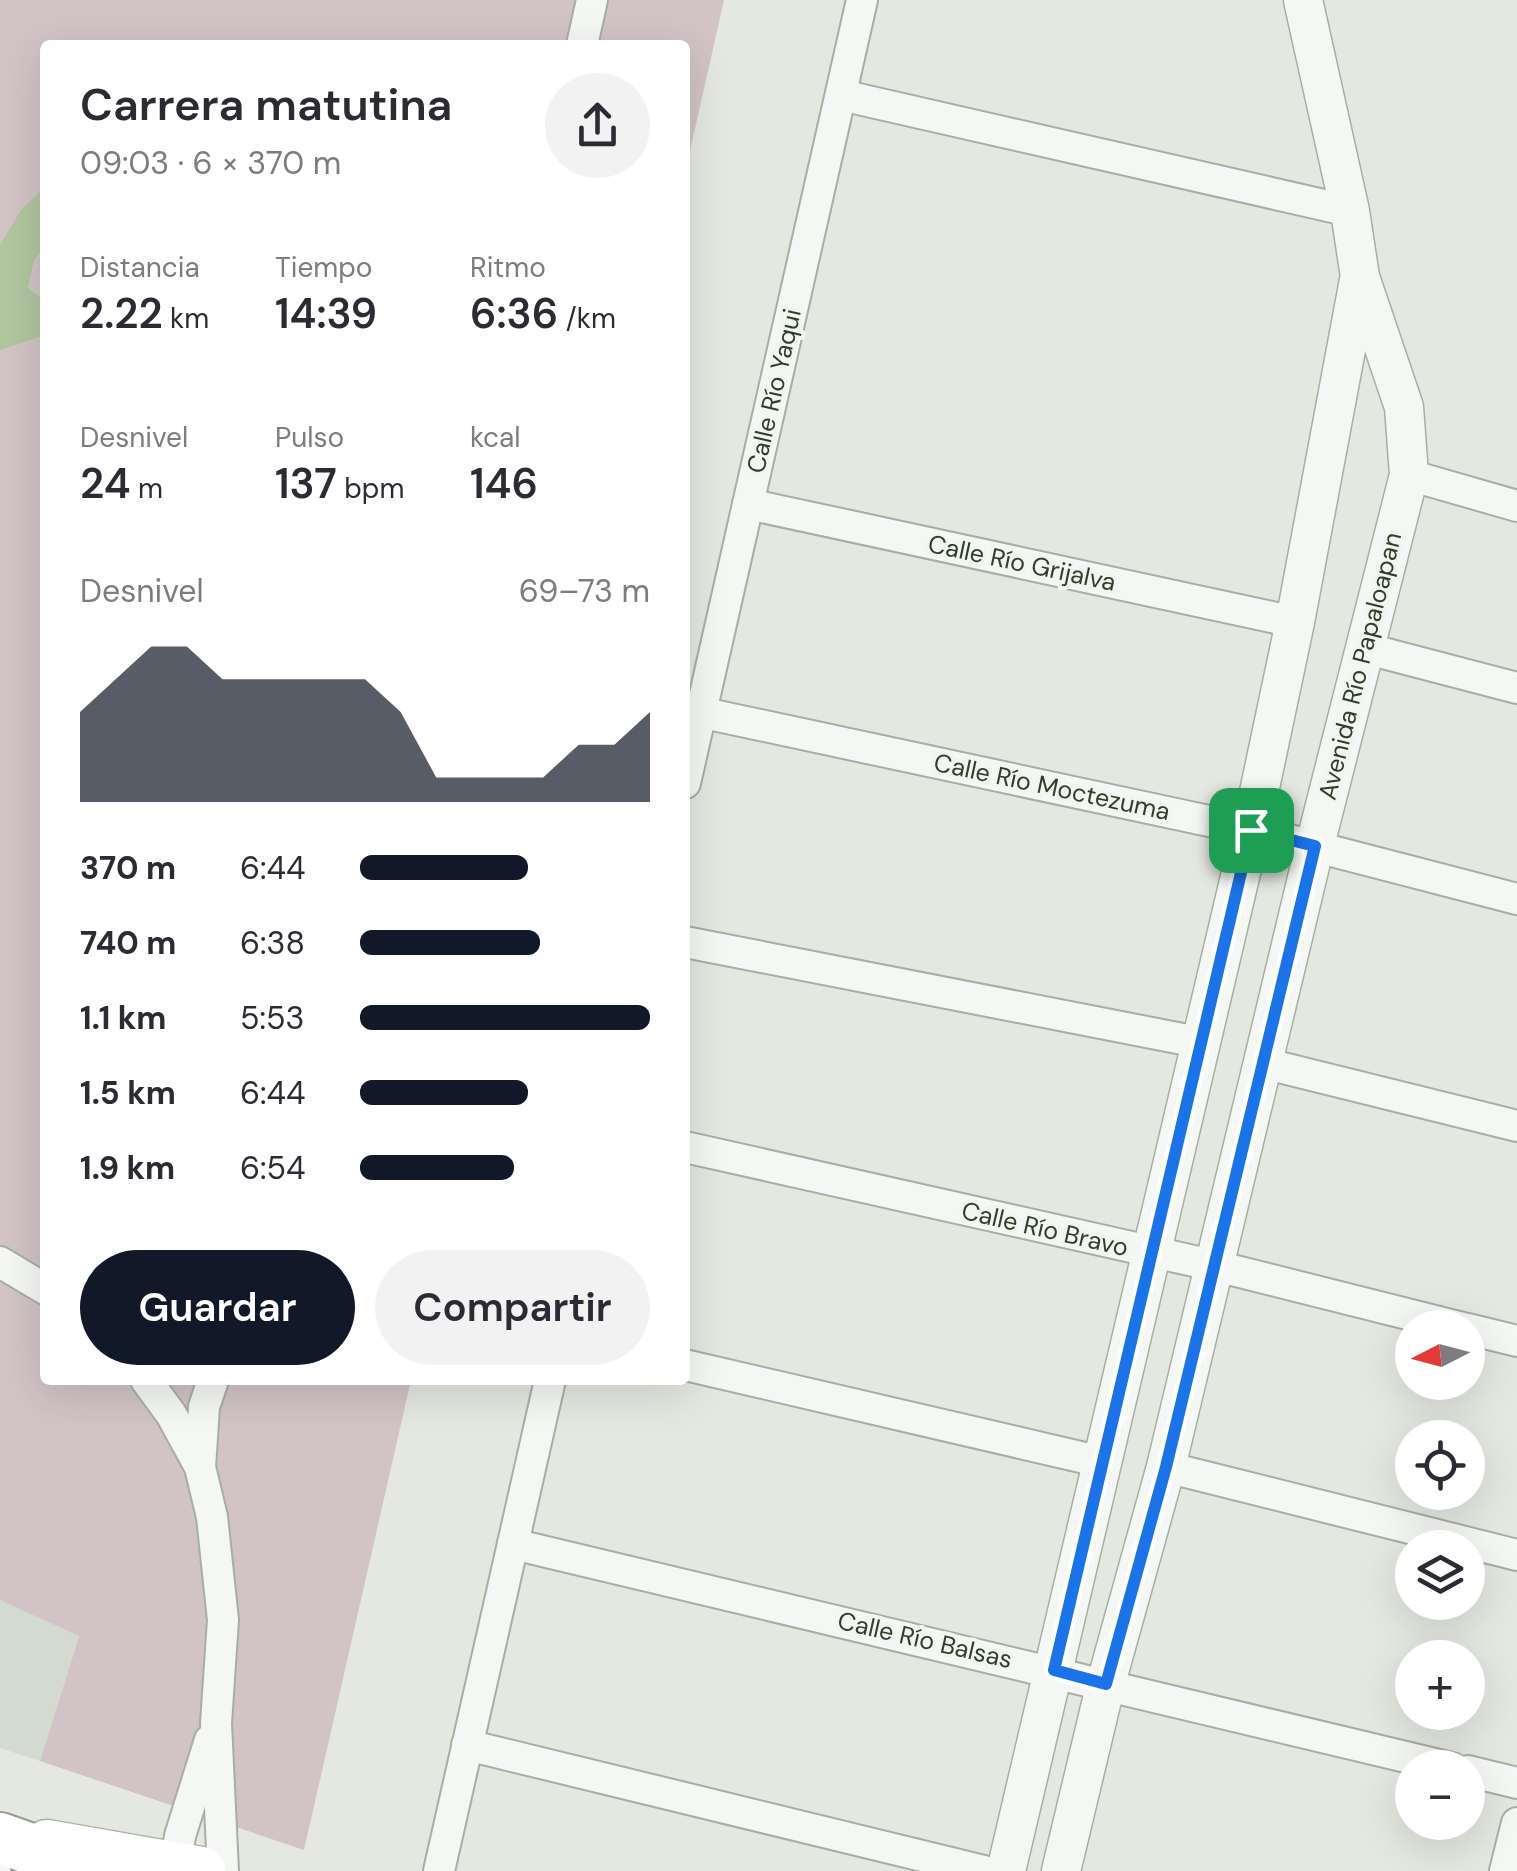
<!DOCTYPE html>
<html lang="es">
<head>
<meta charset="utf-8">
<style>
  :root { --surface:#fff; --page:#f2f2f3; --text:#2b2b33; --muted:#7c7c81; --accent:#111827 }
  body { margin:0; font-family:"DM Sans",sans-serif; background:var(--page); color:var(--text); height:100vh; display:flex; flex-direction:column; font-size:38px; white-space:nowrap }
  * { box-sizing:border-box; margin:0 }
  p { font-size:32px; color:var(--muted) }
  .icon { flex:none; width:55px; height:55px; fill:none; stroke:currentColor; stroke-width:2; stroke-linecap:round; stroke-linejoin:round }
  .map { position:relative; flex:1; overflow:hidden }
  .details { position:absolute; left:40px; top:40px; width:650px; height:1345px; display:flex; flex-direction:column; background:var(--surface); border-radius:10px; box-shadow:0 10px 40px #0002 }
  .details>* { flex:none }
  .needle { width:65px; rotate:264deg }
  .fabs { position:absolute; left:1395px; top:1310px; display:grid; gap:20px }
  .fabs a { display:grid; place-items:center; width:90px; height:90px; border-radius:50%; background:var(--surface); box-shadow:0 10px 40px #0002; font-size:50px }
  .pin { position:absolute; display:grid; place-items:center; width:85px; height:85px; color:#fff; margin:-42px; border-radius:20px; box-shadow:0 5px 15px #0006 }
  .round { display:grid; place-items:center; flex:none; width:105px; height:105px; border-radius:52px; background:var(--page) }
  .summary { display:flex; align-items:center; justify-content:space-between; height:170px; padding:0 40px }
  h1 { font-size:45px; font-weight:600; line-height:75px }
  .figures { display:grid; grid-template-columns:repeat(3,1fr); gap:15px; height:170px; padding:10px 40px }
  .figures div { display:grid; align-content:center }
  .figures b { font-size:42px; font-weight:600 }
  .figures small { font-size:28px; font-weight:400 }
  .figures p { font-size:28px }
  .chart { height:280px; padding:20px 40px }
  .chart p { display:flex; justify-content:space-between }
  .chart svg { width:100%; height:180px; margin-top:10px; fill:var(--accent); opacity:.7 }
  .button { display:flex; gap:20px; margin-top:auto; padding:20px 40px }
  .button a { flex:1; height:115px; border-radius:60px; background:var(--accent); color:#fff; font-size:40px; font-weight:600; line-height:115px; text-align:center }
  .button a+a { background:var(--page); color:var(--text) }
  ul { padding:0 40px; list-style:none; font-size:32px }
  li { display:grid; grid-template-columns:160px 120px 1fr; align-items:center; height:75px }
  li i { height:25px; border-radius:12px; background:var(--accent) }
  .map>svg:first-child { display:block }
  .built { fill:#d3dacf }
  .green { fill:#d1c3c6 }
  .water { fill:#b1c59f }
  .lines { fill:none; stroke-linecap:round; stroke-linejoin:round }
  .service-casing { stroke:#a7aea3; stroke-width:19 }
  .minor-casing { stroke:#a7aea3; stroke-width:34 }
  .tertiary-casing { stroke:#a7aea3; stroke-width:41 }
  .primary-casing { stroke:#a8b3a1; stroke-width:51 }
  .trunk-casing { stroke:#919d8a; stroke-width:54 }
  .service { stroke:#f4f7f3; stroke-width:15 }
  .minor { stroke:#f4f7f3; stroke-width:30 }
  .tertiary { stroke:#f4f7f3; stroke-width:38 }
  .primary { stroke:#fff; stroke-width:48 }
  .trunk { stroke:#fff; stroke-width:50 }
  .route-casing { stroke:#fff; stroke-width:20 }
  .route { stroke:#1a73e8; stroke-width:12 }
  .labels { text-anchor:middle; dominant-baseline:central; stroke-width:8; stroke-linejoin:round; paint-order:stroke }
  .street-label { font-size:25px; fill:#323e2b; stroke:#f2f6f0 }
</style>
</head>
<body>
<div class="map">
<svg width="1517" height="1871" viewBox="0 0 1517 1871">
  <rect width="100%" height="100%" fill="#e4e8e1"/>
  <polygon class="built" points="0,1600 79,1635 40,1761 0,1748"/>
  <polygon class="green" points="0,0 724,0 685,173 685,45 45,45 45,1380 411,1380 304,1850 40,1761 79,1636 0,1600"/>
  <polygon class="water" points="45,187 45,247 34,260 28,288 45,301 45,335 0,350 0,245 21,210"/>
  <g class="lines">
    <g class="service-casing">
      <polyline id="service" points="0,1870 3,1871"/>
    </g>
    <g class="minor-casing">
      <g id="minor">
        <polyline points="582,45 592,0"/>
        <polyline points="841,95 1350,211"/>
        <polyline points="1409,475 1517,506"/>
        <polyline points="748,504 1295,622"/>
        <polyline points="1364,648 1517,688"/>
        <polyline points="685,709 1251,830 1517,899"/>
        <polyline points="685,783 862,0"/>
        <polyline points="685,942 1203,1043"/>
        <polyline points="1263,1063 1517,1126"/>
        <polyline points="685,1147 1216,1266 1463,1328"/>
        <polyline points="0,1262 45,1289"/>
        <polyline points="1468,1329 1517,1341"/>
        <polyline points="685,1365 1102,1462"/>
        <polyline points="146,1380 171,1414 200,1467 212,1517 223,1620 216,1723 223,1871"/>
        <polyline points="200,1467 204,1407 213,1380"/>
        <polyline points="1166,1467 1517,1555"/>
        <polyline points="513,1544 1452,1768"/>
        <polyline points="467,1745 984,1871"/>
        <polyline points="1468,1771 1517,1783"/>
        <polyline points="174,1871 180,1836 210,1740"/>
        <polyline points="439,1871 550,1380"/>
        <polyline points="1505,1871 1517,1823"/>
      </g>
    </g>
    <g class="tertiary-casing">
      <g id="tertiary">
        <polyline points="1006,1871 1251,830 1295,622 1359,280"/>
        <polyline points="1061,1871 1106,1683 1166,1467 1315,845 1409,475 1404,407 1360,277 1350,211 1303,0"/>
      </g>
    </g>
    <g class="primary-casing">
      <polyline id="primary" points="47,1844 201,1871"/>
    </g>
    <g class="trunk-casing">
      <polyline id="trunk" points="0,1838 93,1871"/>
    </g>
    <use href="#service" class="service"/>
    <use href="#minor" class="minor"/>
    <use href="#tertiary" class="tertiary"/>
    <use href="#primary" class="primary"/>
    <use href="#trunk" class="trunk"/>
  </g>
  <g class="lines">
    <g class="route-casing">
      <polygon id="route" points="1251,830 1315,846 1166,1467 1106,1684 1054,1670"/>
    </g>
    <use href="#route" class="route"/>
  </g>
  <g class="labels">
    <g class="street-label">
      <text transform="translate(774 391) rotate(-77)">Calle Río Yaqui</text>
      <text transform="translate(1022 563) rotate(12)">Calle Río Grijalva</text>
      <text transform="translate(1360 666) rotate(-76)">Avenida Río Papaloapan</text>
      <text transform="translate(1052 787) rotate(12)">Calle Río Moctezuma</text>
      <text transform="translate(1045 1229) rotate(13)">Calle Río Bravo</text>
      <text transform="translate(925 1640) rotate(13)">Calle Río Balsas</text>
    </g>
  </g>
</svg>
<div class="fabs">
<a><svg class="needle" viewBox="-14 -14 28 28"><path d="M0-13l5 13h-10z" fill="#e53935"/><path d="M0 13l5-13h-10z" fill="#7c7c81"/></svg></a>
<a><svg class="icon" aria-label="locate" viewBox="0 0 24 24"><circle cx="12" cy="12" r="6"/><path d="M12 2v4M12 18v4M2 12h4M18 12h4"/></svg></a>
<a><svg class="icon" aria-label="layers" viewBox="0 0 24 24"><path d="M12 4l9 5-9 5-9-5zM3 14l9 5 9-5"/></svg></a>
<a>+</a>
<a>−</a>
</div>
<div class="pin" style="left:1251px;top:830px;background:#1e9e55"><svg class="icon" aria-label="arrive" viewBox="0 0 24 24"><path d="M6 21V4h12l-3 4 3 4H6"/></svg></div>
<section class="details">
<div class="summary"><div><h1>Carrera matutina</h1><p>09:03 · 6 × 370 m</p></div><a class="round"><svg class="icon" aria-label="share" viewBox="0 0 24 24"><path d="M12 15V3M7 8l5-5 5 5M5 13v7h14v-7"/></svg></a></div>
<div class="figures">
<div><p>Distancia</p><b>2.22<small> km</small></b></div>
<div><p>Tiempo</p><b>14:39</b></div>
<div><p>Ritmo</p><b>6:36<small> /km</small></b></div>
</div>
<div class="figures">
<div><p>Desnivel</p><b>24<small> m</small></b></div>
<div><p>Pulso</p><b>137<small> bpm</small></b></div>
<div><p>kcal</p><b>146</b></div>
</div>
<div class="chart"><p><span>Desnivel</span>69–73 m</p>
<svg viewBox="0 0 160 44" preserveAspectRatio="none"><path d="M0 44V22L10 14L20 6L30 6L40 14L50 14L60 14L70 14L80 14L90 22L100 38L110 38L120 38L130 38L140 30L150 30L160 22V44z"/></svg>
</div>
<ul>
<li><b>370 m</b>6:44<i style="width:58%"></i></li>
<li><b>740 m</b>6:38<i style="width:62%"></i></li>
<li><b>1.1 km</b>5:53<i style="width:100%"></i></li>
<li><b>1.5 km</b>6:44<i style="width:58%"></i></li>
<li><b>1.9 km</b>6:54<i style="width:53%"></i></li>
</ul>
<div class="button"><a>Guardar</a><a>Compartir</a></div>
</section>
</div>
</body>
</html>
